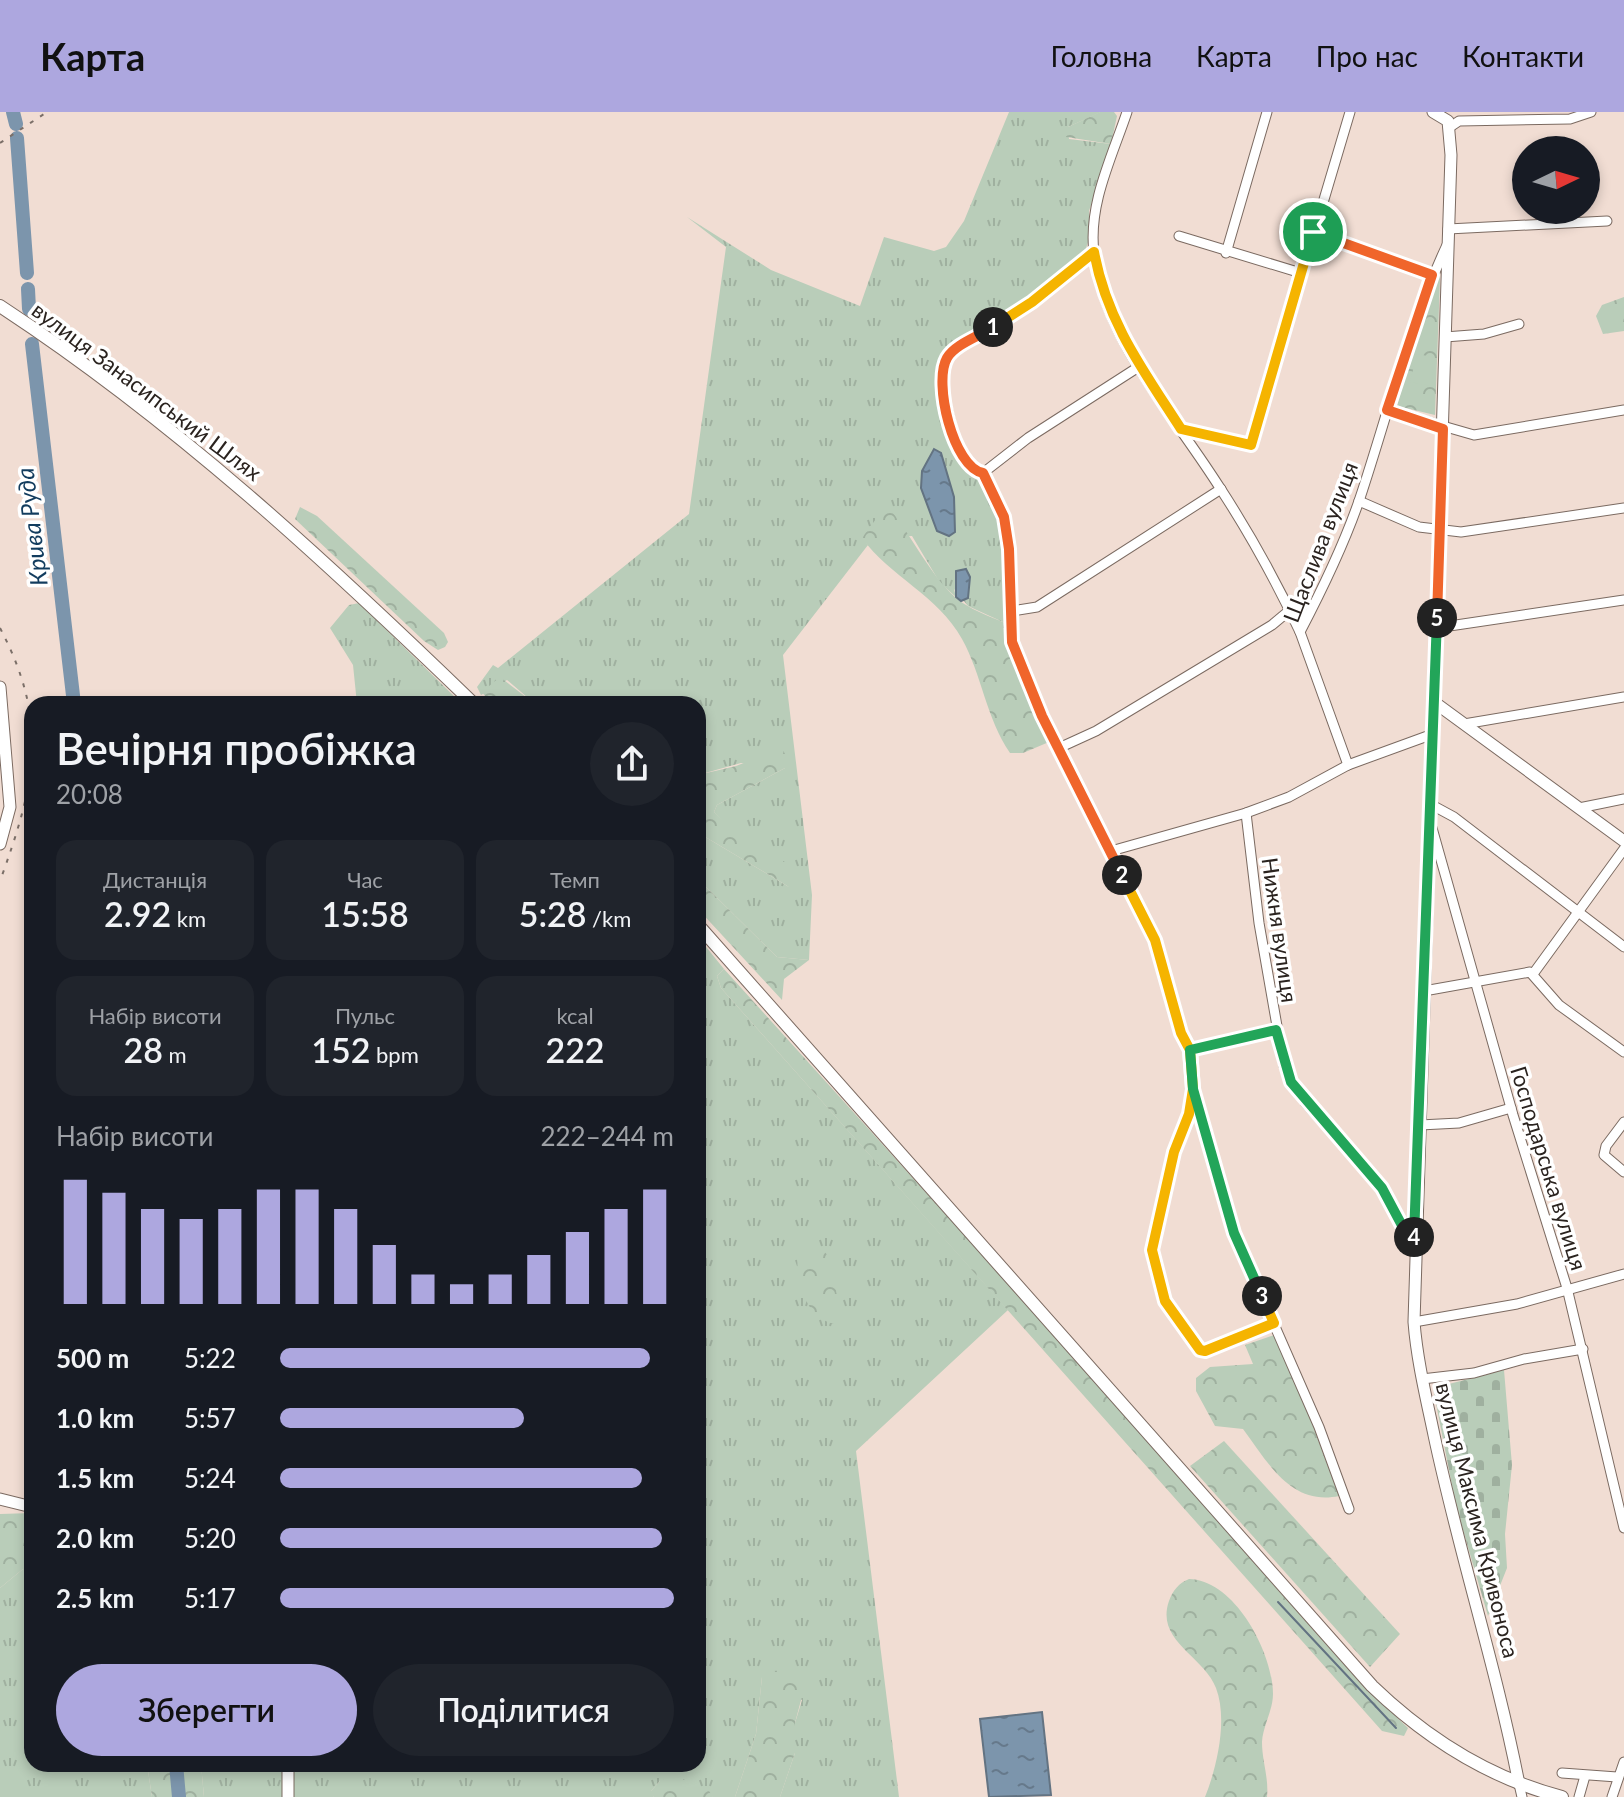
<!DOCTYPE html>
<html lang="uk">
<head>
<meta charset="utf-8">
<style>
  :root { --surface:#171b24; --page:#20242c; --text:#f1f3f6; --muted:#9ea1a6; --accent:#ada7df }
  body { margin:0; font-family:Lato,sans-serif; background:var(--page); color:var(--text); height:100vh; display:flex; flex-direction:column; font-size:30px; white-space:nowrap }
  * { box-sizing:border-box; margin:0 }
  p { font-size:26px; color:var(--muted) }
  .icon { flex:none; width:44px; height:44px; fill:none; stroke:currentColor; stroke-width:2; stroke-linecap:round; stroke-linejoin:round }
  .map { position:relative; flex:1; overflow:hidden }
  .drawer { position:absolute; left:24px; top:584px; width:682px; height:1076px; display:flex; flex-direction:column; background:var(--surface); border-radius:24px; box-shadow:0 4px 12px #0003 }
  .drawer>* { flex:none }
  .needle { width:52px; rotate:85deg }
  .controls { position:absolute; left:1512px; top:24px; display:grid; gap:16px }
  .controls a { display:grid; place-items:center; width:88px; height:88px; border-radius:50%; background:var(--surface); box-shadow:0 4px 12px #0003; font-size:40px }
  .pin { position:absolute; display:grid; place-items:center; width:68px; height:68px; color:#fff; margin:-34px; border:4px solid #fff; border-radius:50%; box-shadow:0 2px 8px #0007 }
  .km { position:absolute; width:40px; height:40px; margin:-20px; border-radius:50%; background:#222; color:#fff; font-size:22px; line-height:40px; text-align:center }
  .round { display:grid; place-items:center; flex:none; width:84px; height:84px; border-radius:42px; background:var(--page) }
  .headline { display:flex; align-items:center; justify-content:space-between; height:136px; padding:0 32px }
  h1 { font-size:44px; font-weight:600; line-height:60px }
  .metrics { display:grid; grid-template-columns:repeat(3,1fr); gap:12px; height:136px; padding:8px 32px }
  .metrics div { display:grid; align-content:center; border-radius:20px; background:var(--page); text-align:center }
  .metrics b { font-size:34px; font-weight:600 }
  .metrics small { font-size:22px; font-weight:400 }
  .metrics p { font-size:22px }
  .chart { height:224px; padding:16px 32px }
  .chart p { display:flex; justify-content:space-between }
  .chart svg { width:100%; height:144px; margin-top:8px; stroke:var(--accent); stroke-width:6 }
  .primary-button { display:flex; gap:16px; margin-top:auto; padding:16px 32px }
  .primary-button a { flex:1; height:92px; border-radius:48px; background:var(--accent); color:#111; font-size:32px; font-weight:600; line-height:92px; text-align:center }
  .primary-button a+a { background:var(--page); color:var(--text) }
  ul { padding:0 32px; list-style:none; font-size:26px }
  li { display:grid; grid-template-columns:128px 96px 1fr; align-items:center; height:60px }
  li i { height:20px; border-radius:10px; background:var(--accent) }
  header { display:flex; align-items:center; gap:48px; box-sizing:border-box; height:112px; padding:0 40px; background:var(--accent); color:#111 }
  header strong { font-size:38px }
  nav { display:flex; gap:44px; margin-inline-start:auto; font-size:28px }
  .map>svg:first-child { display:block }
  .grass { fill:url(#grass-tufts); fill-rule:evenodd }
  .forest { fill:url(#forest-crowns) }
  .cemetery { fill:url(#cemetery-stones) }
  .park { fill:#b9cdb9 }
  .water { fill:url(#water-ripples); stroke:#637382; stroke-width:2 }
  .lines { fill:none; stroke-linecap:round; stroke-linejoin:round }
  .stream { stroke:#637382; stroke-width:2 }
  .river { stroke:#7c95ac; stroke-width:14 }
  .minor-casing { stroke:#7b6a61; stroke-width:11 }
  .tertiary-casing { stroke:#7b6a61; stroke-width:13 }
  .secondary-casing { stroke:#7b6a61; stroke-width:14 }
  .minor { stroke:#fff; stroke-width:9 }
  .tertiary { stroke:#fff; stroke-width:11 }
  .secondary { stroke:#fff; stroke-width:12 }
  .rail { stroke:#7b6f68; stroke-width:2; stroke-dasharray:4 8; stroke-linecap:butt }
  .split-1-casing { stroke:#fff; stroke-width:16 }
  .split-2-casing { stroke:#fff; stroke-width:16 }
  .split-3-casing { stroke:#fff; stroke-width:16 }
  .split-4-casing { stroke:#fff; stroke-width:16 }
  .split-5-casing { stroke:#fff; stroke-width:16 }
  .split-6-casing { stroke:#fff; stroke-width:16 }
  .split-1 { stroke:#f5b400; stroke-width:10 }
  .split-2 { stroke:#f0652b; stroke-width:10 }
  .split-3 { stroke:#f5b400; stroke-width:10 }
  .split-4 { stroke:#22a559; stroke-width:10 }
  .split-5 { stroke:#22a559; stroke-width:10 }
  .split-6 { stroke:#f0652b; stroke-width:10 }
  .labels { text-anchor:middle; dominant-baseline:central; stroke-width:7; stroke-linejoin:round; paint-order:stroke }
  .street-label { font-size:22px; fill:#2a231f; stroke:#fff }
  .water-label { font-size:24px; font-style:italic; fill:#123c5e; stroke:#fff }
</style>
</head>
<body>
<header>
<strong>Карта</strong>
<nav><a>Головна</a><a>Карта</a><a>Про нас</a><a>Контакти</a></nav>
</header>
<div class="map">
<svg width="1624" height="1685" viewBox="0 0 1624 1685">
  <defs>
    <pattern id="grass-tufts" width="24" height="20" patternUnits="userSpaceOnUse" patternTransform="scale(2)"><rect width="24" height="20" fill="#b9cdb9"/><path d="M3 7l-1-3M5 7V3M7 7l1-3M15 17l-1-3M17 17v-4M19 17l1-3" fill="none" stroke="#9fb09f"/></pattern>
    <pattern id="forest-crowns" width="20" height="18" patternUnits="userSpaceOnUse" patternTransform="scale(2)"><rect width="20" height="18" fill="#b9cdb9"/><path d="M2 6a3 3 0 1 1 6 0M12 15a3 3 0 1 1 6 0" fill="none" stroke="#9fb09f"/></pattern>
    <pattern id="cemetery-stones" width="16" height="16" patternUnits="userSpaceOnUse" patternTransform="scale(2)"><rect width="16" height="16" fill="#b9cdb9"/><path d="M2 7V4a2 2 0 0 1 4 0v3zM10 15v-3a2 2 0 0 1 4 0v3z" fill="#9fb09f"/></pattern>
    <pattern id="water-ripples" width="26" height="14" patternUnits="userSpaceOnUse" patternTransform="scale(2)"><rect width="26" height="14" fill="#7c95ac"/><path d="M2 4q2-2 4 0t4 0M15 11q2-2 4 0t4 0" fill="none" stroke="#66798b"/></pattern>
  </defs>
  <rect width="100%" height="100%" fill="#f1ddd3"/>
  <g class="grass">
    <path d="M1009,0h92l-33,15 1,12 42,5 -22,67 1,26 -5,14 -34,33 -110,77 -4,15 2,17 19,67 29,28 13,32 6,42 -1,61 -37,-17 -14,-17 2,8 -16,-14 -28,-47 -49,2 5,7 -85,110 29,240 -3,65 -32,-3 -79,-78v-41l4,-3 87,52 -75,-75 3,-7 68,-37 -44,-5 -43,12v-71h-163l-28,-24 -26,15 -4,-8 16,-22 5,3 191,-154 37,-267 -39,-30 84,53 89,36 24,-69 50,14 12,-4 18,-26zM935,337l7,8 12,40 -17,34c-15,-42 -22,-40 -2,-82z"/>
    <polygon points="359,491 462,592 357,592 353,553 330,516 349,493"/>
    <polygon points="698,825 724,857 717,864 721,876 1008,1198 856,1339 899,1685 780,1685 795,1641 795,1611 802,1588 762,1565 756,1622 735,1685 713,1685 660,1669 651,1679 654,1685 204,1685 201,1652 698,1652"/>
    <polygon points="23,1457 32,1458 32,1652 147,1652 152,1685 0,1685 0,1476"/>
  </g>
  <g class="forest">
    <polygon points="1100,0 1114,0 1117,4 1111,32 1066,25 1068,15"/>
    <polygon points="1440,160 1440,167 1435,303 1397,294 1417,220"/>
    <polygon points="1624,185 1624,219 1603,222 1596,204 1602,193"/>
    <polygon points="300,395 317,404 444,521 448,530 445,535 438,538 424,529 295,407"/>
    <path d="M884,396h5c24,29 40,66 67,90 13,11 33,18 49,25v18l5,14 39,87 -26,11h-13c-24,-35 -28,-78 -48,-114 -24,-44 -72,-62 -100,-101z"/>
    <polygon points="500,565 535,592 491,592 482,580"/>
    <polygon points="782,636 787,646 785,656 717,693 714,700 735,719 801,760 804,774 789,775 702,723 698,726 698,663 736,654"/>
    <polygon points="698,767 777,845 809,848 784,867 782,888 698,797"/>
    <polygon points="724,857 1044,1211 1361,1571 1408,1616 1404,1624 1382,1619 721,876 717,864"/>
    <path d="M804,1129l14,2 13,17 10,60 -7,4c-33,-8 -39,-51 -36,-78z"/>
    <path d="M1274,1223l18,34 47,127c-48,10 -71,-33 -96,-67l-28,-3 -19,-35v-13l14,-11 43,-3 -8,-19z"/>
    <polygon points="1224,1329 1400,1522 1370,1555 1190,1354"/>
    <polygon points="32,1401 32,1458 23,1457 0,1476 0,1402"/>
    <path d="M1189,1467c46,1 84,74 84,115 0,16 -10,32 -11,48 0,19 7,36 5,55h-62c12,-30 23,-77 11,-109 -12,-32 -61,-47 -47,-87 4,-11 10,-18 20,-22z"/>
    <polygon points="781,1558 795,1562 805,1573 795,1611 795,1641 780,1685 735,1685 756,1622 762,1565 767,1560"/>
    <polygon points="147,1652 201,1652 204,1685 152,1685"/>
    <polygon points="674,1663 709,1679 713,1685 654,1685 650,1680 660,1669"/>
  </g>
  <polygon class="cemetery" points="1504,1258 1512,1353 1505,1422 1507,1456 1488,1504 1456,1394 1433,1276"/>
  <polygon class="park" points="1417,242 1433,245 1432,274 1410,270"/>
  <g class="water">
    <polygon points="934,337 941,341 954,385 955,420 949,424 937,419 921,376 922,359"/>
    <polygon points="966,457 970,465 968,486 961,489 956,485 956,459"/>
    <polygon points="1042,1600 1051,1683 989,1685 980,1607"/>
  </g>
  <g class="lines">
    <polyline class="stream" points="1278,1490 1396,1616"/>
    <g class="river">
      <polyline points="13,0 16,12"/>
      <polyline points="17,26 27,161"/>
      <polyline points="28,177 29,197"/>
      <polyline points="32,232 74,592"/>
      <polyline points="176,1652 179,1685"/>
    </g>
    <g class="minor-casing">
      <g id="minor">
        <path d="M1127,0c-15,45 -39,92 -33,141 11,88 81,163 126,235 30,46 57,95 80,144"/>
        <polyline points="1450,15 1459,9 1570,7 1591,0"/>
        <polyline points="1448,117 1607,109"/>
        <polyline points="1313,120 1432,163"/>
        <polyline points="1179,124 1301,161"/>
        <polyline points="1094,140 1032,190 952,239 946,248 942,275 957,337 972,358 983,361 1004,405 1009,437 1010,521 1015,539 1042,604 1155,828 1181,921 1190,938 1193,977 1234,1121 1319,1315 1349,1397"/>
        <polyline points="1226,141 1267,0"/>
        <polyline points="1445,225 1484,222 1519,212"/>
        <polyline points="1387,298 1474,323 1624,298"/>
        <polyline points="1181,317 1251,333 1350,0"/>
        <polyline points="983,361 1028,326 1140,254"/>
        <polyline points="1359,389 1419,415 1461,420 1624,396"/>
        <polyline points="1012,499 1037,495 1221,377"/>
        <polyline points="1436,516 1624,488"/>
        <polyline points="1464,612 1624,585"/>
        <polyline points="1061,635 1096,619 1272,513 1290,498"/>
        <path d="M1348,653l-48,-133c23,-44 44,-87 60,-134 28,-84 49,-172 87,-253"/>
        <polyline points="1430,692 1454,705 1624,835"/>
        <polyline points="1579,696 1624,687"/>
        <polyline points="1246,701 1259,811 1284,954 1305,990 1382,1076 1414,1136"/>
        <polyline points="1432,716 1513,1003 1567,1176 1624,1416"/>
        <polyline points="1111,739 1246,701 1289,685 1348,653 1433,622"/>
        <polyline points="1533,862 1624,737"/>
        <polyline points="1424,879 1530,860 1559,893 1624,940"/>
        <polyline points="1190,938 1276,918"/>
        <polyline points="1192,982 1189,1002 1174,1040 1152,1138 1165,1189 1200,1238 1205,1239 1274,1211"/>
        <polyline points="1624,1010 1606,1034 1604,1043 1624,1060"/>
        <polyline points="1420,1013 1459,1011 1511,996"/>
        <polyline points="1414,1210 1517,1192 1624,1162"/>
        <polyline points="1422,1267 1474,1261 1524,1247 1583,1237"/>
        <polyline points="1562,1661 1617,1665"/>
        <polyline points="1519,1672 1522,1685"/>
        <polyline points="1579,1685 1585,1664"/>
        <polyline points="1612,1685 1624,1650"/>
      </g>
    </g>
    <g class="tertiary-casing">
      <g id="tertiary">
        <path d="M1433,0l15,9 3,34 -37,1167c3,38 12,75 20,113 25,118 62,231 85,349"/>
        <polyline points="0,575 10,695 0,732"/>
        <polyline points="1434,590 1624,729"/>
        <polyline points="0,1387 32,1395"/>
        <polyline points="288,1652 288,1685"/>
      </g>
    </g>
    <g class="secondary-casing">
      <g id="secondary">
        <path d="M0,194c174,114 325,254 474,398"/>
        <path d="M698,813l674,761c54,52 117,92 190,111"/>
      </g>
    </g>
    <use href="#minor" class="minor"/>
    <use href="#tertiary" class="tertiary"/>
    <use href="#secondary" class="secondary"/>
    <g class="rail">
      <polyline points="0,31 47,0"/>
      <path d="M0,516c50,95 35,157 0,253"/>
    </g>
  </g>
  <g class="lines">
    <g class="split-1-casing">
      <path id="split-1" d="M993,215l39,-25 62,-50c13,70 49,118 87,177l70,16 62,-213"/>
    </g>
    <g class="split-2-casing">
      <path id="split-2" d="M993,215c-13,9 -38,17 -46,31 -14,24 6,109 36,115l21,44 5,32 3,93 30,74 80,159"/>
    </g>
    <g class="split-3-casing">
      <polyline id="split-3" points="1122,763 1155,828 1181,921 1190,938 1193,977 1189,1002 1174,1040 1152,1138 1165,1189 1200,1238 1205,1239 1274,1211 1262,1184"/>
    </g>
    <g class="split-4-casing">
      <polyline id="split-4" points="1262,1184 1234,1121 1193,977 1190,938 1276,918 1291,970 1382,1076 1414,1136 1414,1125"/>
    </g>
    <g class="split-5-casing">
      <polyline id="split-5" points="1414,1125 1437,506"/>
    </g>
    <g class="split-6-casing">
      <polyline id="split-6" points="1313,120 1432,163 1387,298 1443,317 1437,506"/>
    </g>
    <use href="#split-1" class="split-1"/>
    <use href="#split-2" class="split-2"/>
    <use href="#split-3" class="split-3"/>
    <use href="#split-4" class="split-4"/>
    <use href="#split-5" class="split-5"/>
    <use href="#split-6" class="split-6"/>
  </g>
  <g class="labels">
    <g class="street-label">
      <text transform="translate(147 279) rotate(37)">вулиця Занасипський Шлях</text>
      <text transform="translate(1320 430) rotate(-69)">Щаслива вулиця</text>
      <text transform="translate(1280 818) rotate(82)">Нижня вулиця</text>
      <text transform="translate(1549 1056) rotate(73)">Господарська вулиця</text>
      <text transform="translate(1478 1408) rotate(76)">вулиця Максима Кривоноса</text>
    </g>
    <g class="water-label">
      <text transform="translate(31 415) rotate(-97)">Крива Руда</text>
    </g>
  </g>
</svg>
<div class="controls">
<a><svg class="needle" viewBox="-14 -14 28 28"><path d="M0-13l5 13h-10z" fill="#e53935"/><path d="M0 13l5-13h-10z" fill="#9ea1a6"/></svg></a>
</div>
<div class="pin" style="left:1313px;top:120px;background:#1e9e55"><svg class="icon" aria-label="arrive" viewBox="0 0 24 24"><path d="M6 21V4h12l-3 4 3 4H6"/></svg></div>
<b class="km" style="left:993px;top:215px">1</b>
<b class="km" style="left:1122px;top:763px">2</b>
<b class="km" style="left:1262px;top:1184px">3</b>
<b class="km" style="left:1414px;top:1125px">4</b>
<b class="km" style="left:1437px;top:506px">5</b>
<section class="drawer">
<div class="headline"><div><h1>Вечірня пробіжка</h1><p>20:08</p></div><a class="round"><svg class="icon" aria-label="share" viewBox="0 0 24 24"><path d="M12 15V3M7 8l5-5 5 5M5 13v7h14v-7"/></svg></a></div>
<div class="metrics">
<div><p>Дистанція</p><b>2.92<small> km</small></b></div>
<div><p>Час</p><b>15:58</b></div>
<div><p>Темп</p><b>5:28<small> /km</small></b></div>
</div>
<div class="metrics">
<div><p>Набір висоти</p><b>28<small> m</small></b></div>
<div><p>Пульс</p><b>152<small> bpm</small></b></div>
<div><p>kcal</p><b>222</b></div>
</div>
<div class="chart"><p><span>Набір висоти</span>222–244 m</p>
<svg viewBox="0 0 160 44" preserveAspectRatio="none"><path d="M5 44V6M15 44V10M25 44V15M35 44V18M45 44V15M55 44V9M65 44V9M75 44V15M85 44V26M95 44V35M105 44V38M115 44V35M125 44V29M135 44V22M145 44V15M155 44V9"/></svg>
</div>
<ul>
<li><b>500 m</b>5:22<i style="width:94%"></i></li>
<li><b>1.0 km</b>5:57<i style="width:62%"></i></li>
<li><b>1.5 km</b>5:24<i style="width:92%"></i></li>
<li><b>2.0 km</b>5:20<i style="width:97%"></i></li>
<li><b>2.5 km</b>5:17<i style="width:100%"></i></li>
</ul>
<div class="primary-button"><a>Зберегти</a><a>Поділитися</a></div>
</section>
</div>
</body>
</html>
